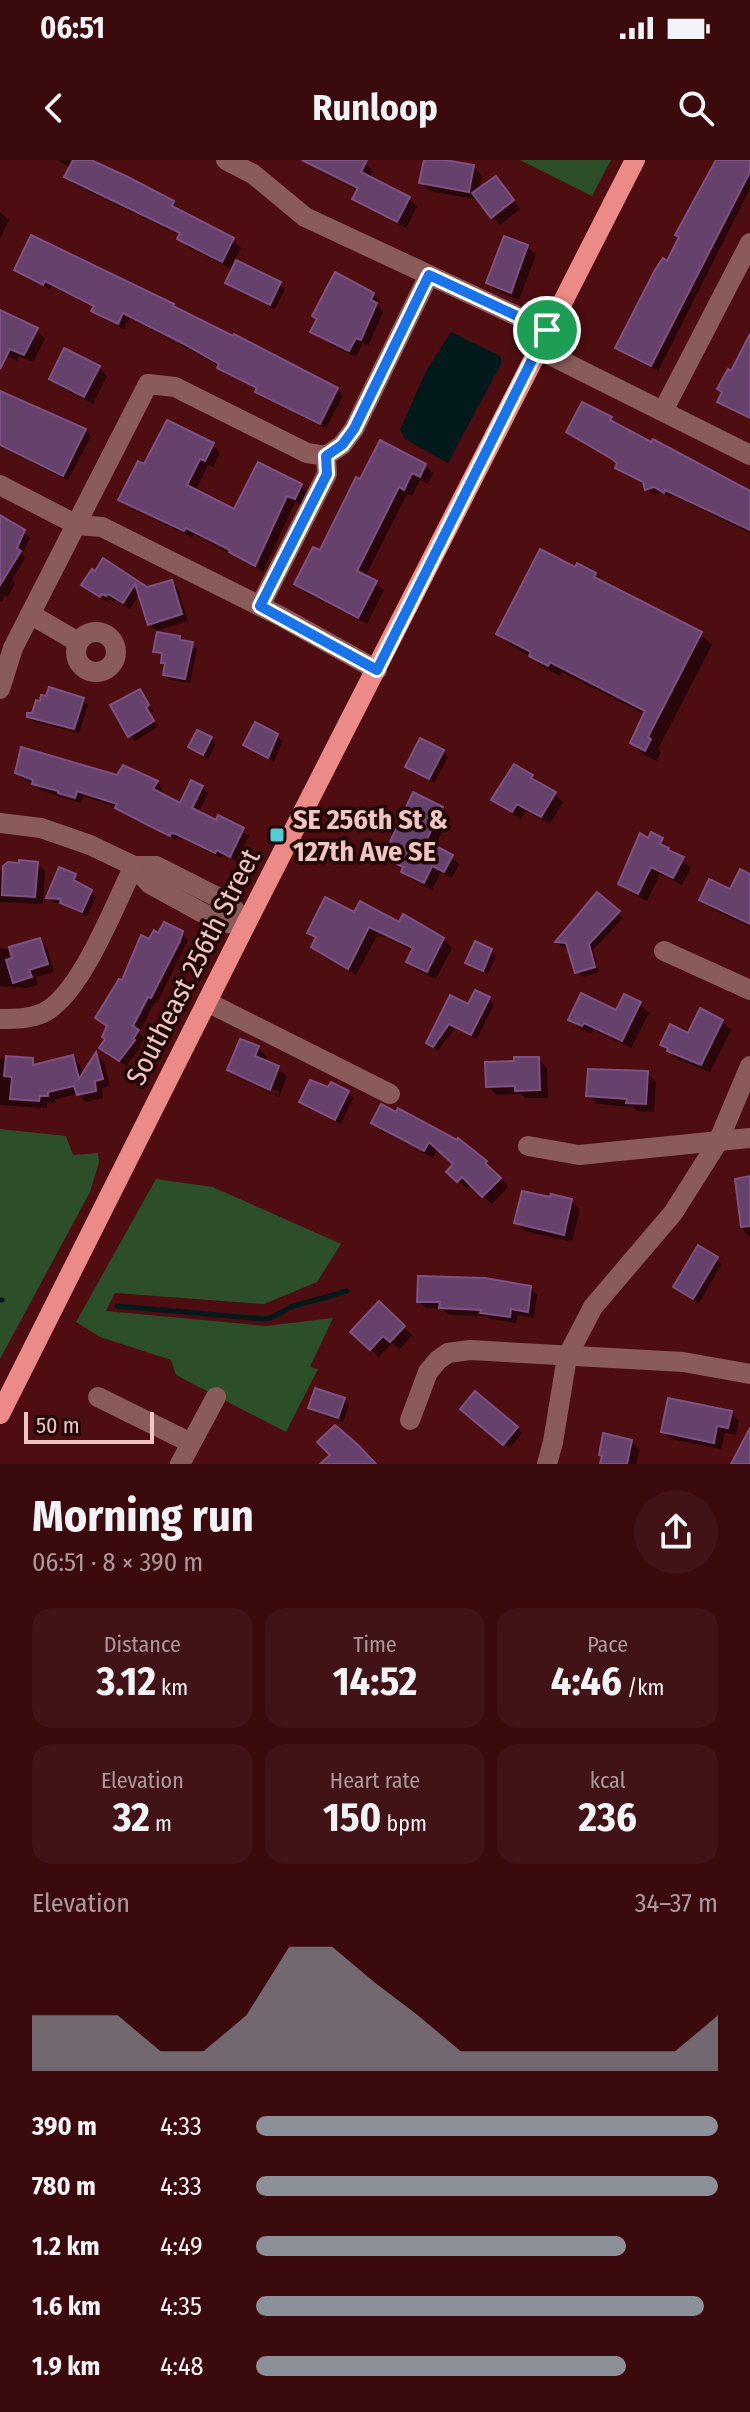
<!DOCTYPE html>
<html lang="en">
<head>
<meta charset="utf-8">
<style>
  :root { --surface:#3a0a0d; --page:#411316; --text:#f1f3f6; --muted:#ab9a9d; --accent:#8c9099 }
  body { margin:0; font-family:"Fira Sans Condensed",sans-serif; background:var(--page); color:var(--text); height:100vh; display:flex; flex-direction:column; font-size:30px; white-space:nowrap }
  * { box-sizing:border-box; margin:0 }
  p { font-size:26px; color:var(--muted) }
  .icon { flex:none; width:44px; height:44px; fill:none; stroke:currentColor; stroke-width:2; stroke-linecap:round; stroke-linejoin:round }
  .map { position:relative; height:1304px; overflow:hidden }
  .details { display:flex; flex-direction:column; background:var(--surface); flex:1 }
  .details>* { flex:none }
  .scale { position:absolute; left:24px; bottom:20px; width:130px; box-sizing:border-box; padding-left:8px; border:4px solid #efc6c3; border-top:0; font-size:22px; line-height:28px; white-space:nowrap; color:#efc6c3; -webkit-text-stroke:6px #220707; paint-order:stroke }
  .pin { position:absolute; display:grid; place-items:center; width:68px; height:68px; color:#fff; margin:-34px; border:4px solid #fff; border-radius:50%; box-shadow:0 2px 8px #0007 }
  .round { display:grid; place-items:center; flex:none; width:84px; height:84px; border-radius:42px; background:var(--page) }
  .head { display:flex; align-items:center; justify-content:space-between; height:136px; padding:0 32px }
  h1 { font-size:44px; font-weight:700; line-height:60px }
  .stats { display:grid; grid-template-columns:repeat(3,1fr); gap:12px; height:136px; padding:8px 32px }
  .stats div { display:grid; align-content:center; border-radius:20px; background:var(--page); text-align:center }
  .stats b { font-size:40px; font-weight:700 }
  .stats small { font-size:22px; font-weight:400 }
  .stats p { font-size:22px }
  .chart { height:224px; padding:16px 32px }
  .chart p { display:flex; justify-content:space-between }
  .chart svg { width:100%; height:144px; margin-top:8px; fill:var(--accent); opacity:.7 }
  ul { padding:0 32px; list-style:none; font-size:26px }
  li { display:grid; grid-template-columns:128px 96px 1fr; align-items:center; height:60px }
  li i { height:20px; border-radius:10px; background:var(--accent) }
  .status { display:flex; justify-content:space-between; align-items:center; height:56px; padding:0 40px; background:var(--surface); direction:ltr }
  .status svg { height:22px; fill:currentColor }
  header { display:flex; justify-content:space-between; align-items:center; height:104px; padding:0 32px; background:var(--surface); font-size:36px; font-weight:700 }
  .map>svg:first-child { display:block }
  .green { fill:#2c4f29 }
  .water { fill:#01191b }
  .shadow { fill:#0007; fill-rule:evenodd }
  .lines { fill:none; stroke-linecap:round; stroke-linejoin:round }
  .stream { stroke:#01191b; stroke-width:5 }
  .building { fill:#66416b; stroke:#7e5184; stroke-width:2 }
  .minor { stroke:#8a5b58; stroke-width:20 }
  .major { stroke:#ec8a87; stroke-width:20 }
  .route-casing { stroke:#fff; stroke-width:16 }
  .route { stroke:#1a73e8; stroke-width:10 }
  .poi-dot { fill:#52ccd5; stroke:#220707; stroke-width:3 }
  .labels { text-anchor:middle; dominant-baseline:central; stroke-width:7; stroke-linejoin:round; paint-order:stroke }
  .poi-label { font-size:28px; font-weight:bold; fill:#efc6c3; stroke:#220707; text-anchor:start }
  .street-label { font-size:28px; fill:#efc6c3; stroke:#220707 }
</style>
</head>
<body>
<div class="status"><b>06:51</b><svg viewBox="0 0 49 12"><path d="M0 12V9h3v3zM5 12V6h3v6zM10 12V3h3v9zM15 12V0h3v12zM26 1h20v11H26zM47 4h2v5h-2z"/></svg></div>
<header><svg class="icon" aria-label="back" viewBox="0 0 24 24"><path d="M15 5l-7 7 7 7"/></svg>Runloop<svg class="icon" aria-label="search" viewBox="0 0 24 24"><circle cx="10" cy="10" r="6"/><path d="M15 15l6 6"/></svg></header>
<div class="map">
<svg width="750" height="1304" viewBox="0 0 750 1304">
  <rect width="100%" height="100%" fill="#4d0d11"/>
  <g class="green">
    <polygon points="520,0 611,0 592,36"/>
    <polygon points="0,969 66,976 73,995 98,993 99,1002 90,1032 0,1199"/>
    <polygon points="156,1019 213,1027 341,1084 317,1122 264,1144 115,1133 106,1151 266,1166 333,1158 310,1207 318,1209 286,1272 176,1215 171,1200 100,1177 76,1162"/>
  </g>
  <polygon class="water" points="451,172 500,196 502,202 448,303 405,279 400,270 425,213"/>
  <g class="shadow">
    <polygon points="57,0 87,0 173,43 182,51 233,79 241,88 234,101 280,124 285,129 275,149 232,128 227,122 233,110 188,87 180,79 181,76 75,25 67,16 71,8"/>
    <polygon points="310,0 359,0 365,3 373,11 369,19 409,39 417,47 406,68 363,46 355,38 359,31 319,11"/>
    <polygon points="426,0 473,7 482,16 479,30 504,27 520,49 500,65 480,40 430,31 421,22"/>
    <polygon points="716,0 750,0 750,29 658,211 624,194 617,188 668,103 717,2"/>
    <polygon points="0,52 9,60 0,79"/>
    <polygon points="32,77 337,230 343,236 326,268 263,237 258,229 225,213 220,206 129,158 124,169 99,156 93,151 95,148 51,126 49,129 22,115 16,109"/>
    <polygon points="505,79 527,87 536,95 519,140 497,131 488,123"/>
    <polygon points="373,134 380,141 378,146 383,152 368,186 363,183 356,197 320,179 313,172"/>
    <polygon points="0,156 36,170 45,179 33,202 19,196 17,201 0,192"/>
    <polygon points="99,208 107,216 93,244 60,227 51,219"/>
    <polygon points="0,235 85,270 91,276 68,320 0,287"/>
    <polygon points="569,271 652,284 750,332 750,373 672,335 670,337 661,333 653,335 646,325 623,313 617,307 619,304"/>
    <polygon points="213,285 220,293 213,307 208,305 195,332 235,352 301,326 308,333 302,345 295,342 263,412 194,374 192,377 128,347 121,339 145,307"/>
    <polygon points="425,305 433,313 428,324 420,320 412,336 407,334 365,417 384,430 367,464 304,432 296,424 321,393 361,322"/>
    <polygon points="0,364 24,372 30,378 22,394 25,398 12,420 15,423 8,437 5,436 2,442 0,441"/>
    <polygon points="104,401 147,429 171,422 178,429 188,461 156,471 149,464 140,433 130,449 115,440 114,442 109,439 108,442 90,432 84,425"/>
    <polygon points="576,410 595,414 606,425 700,474 712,485 658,589 661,592 657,601 643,594 632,583 646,555 562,512 560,516 543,507 532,497 510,485 499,474"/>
    <polygon points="179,478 197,489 190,523 171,520 165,515 167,506 163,502 164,497 156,491"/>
    <polygon points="140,531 153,551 150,553 158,567 135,581 130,575"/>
    <polygon points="48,539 83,539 88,545 79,573 35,562 29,556 34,555"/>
    <polygon points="277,575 282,581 274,602 246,585"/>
    <polygon points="211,579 216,584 208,599 191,587"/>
    <polygon points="442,591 448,597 434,623 407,607"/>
    <polygon points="17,612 156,622 162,628 160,633 181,645 202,627 208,633 198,654 217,663 219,658 249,676 236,701 223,695 221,698 184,679 178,678 176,680 123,653 116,647 83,636 81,643 40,630 34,623 23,619"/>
    <polygon points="532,616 563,642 550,664 526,651 521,659 502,648 493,640"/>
    <polygon points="442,649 450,657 435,686 459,704 452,718 441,712 432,730 411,719 404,710 385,696"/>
    <polygon points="649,680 662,680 670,688 669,691 691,708 682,725 660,714 647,741 629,732 620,723"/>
    <polygon points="37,704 45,711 43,744 0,742 0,711"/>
    <polygon points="75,716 80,721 79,725 96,737 87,756 63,743 54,743 49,738"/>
    <polygon points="750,716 750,767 710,748 701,739 730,732"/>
    <polygon points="598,735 623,758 593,790 597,804 578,810 570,787 562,787 557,782"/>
    <polygon points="355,755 443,779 452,788 436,819 417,810 409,802 414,791 378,774 356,815 322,795 313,787 317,780 309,772"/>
    <polygon points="182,773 188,780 157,843 155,842 139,873 144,878 140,888 126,906 101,888 107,879 109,868 97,858 150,781"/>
    <polygon points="0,780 0,788 11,789 39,780 47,788 54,812 36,817 38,825 27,828 0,826"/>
    <polygon points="491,791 496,796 488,814 467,802"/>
    <polygon points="598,808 599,812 583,817 579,813"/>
    <polygon points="451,837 469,846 489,839 494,844 477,879 455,868 438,891 429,883"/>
    <polygon points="625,837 640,844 649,853 631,888 593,870 591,873 579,868 571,859 617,853"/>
    <polygon points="722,861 731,870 710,912 677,899 662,884"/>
    <path d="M258,888l9,9 -3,5 14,6 9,8 -8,21 -41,-19 -9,-8zM237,912l43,20 -2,4 -41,-19z"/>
    <polygon points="97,895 104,902 110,926 102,928 103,938 86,942 78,934 55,939 55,943 47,943 47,948 0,945 0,898 32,900 38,905 72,897 80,905 83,917"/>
    <polygon points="538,899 547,908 548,938 525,938 521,934 497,935 488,926"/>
    <polygon points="647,913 656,922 654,952 637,951 633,947 597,944 588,935"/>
    <polygon points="348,933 353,938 341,964 307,947 301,942"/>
    <polygon points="374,963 457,982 485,1002 508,1027 492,1044 471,1024 467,1029 449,1011 455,1005 438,989 433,998 382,971"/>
    <polygon points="750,1018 750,1077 744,1071 737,1020"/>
    <polygon points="571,1041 580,1049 572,1082 525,1071 516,1062"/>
    <polygon points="699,1088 722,1104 699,1143 675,1127"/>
    <polygon points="530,1128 537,1135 534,1158 518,1155 516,1163 490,1159 486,1156 449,1155 442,1149 426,1148 419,1141"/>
    <polygon points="379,1144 412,1175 400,1189 392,1183 379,1197 353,1172"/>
    <polygon points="344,1239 349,1245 343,1262 316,1253 311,1248"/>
    <polygon points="731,1253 739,1261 736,1275 725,1273 721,1289 671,1279 663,1271"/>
    <polygon points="468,1254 517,1268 522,1273 510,1288"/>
    <polygon points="631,1282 640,1290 636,1304 603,1304"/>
  </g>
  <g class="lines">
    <g class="stream">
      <polyline points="0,1140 2,1140"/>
      <polyline points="117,1146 264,1159 271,1158 291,1147 347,1131"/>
    </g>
  </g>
  <g class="building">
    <polygon points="73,0 91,0 128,17 174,41 172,46 234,78 222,102 177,79 180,73 64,17"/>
    <polygon points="302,0 367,0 361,12 410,37 397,62 352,39 358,28"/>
    <polygon points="424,0 445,0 474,5 469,32 419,23"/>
    <polygon points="716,0 750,0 750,12 651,206 615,188 655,110 663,98 667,101 679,77 675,75"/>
    <polygon points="496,16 514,40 491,58 472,33"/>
    <polygon points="31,75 174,144 173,146 233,176 234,174 338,228 320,264 255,232 257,228 217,208 219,204 182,183 123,153 118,164 91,151 94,146 45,121 43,125 14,110"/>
    <polygon points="504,76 528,85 511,133 486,123"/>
    <polygon points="236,100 281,122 270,145 225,123"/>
    <polygon points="335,112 374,133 371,140 377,143 361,180 356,178 349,191 310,172 317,159 312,156"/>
    <polygon points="0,150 38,168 24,195 10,189 0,209"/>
    <polygon points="750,174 750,258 717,242 722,232 717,229 728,209 731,211"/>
    <polygon points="64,188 100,206 84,237 49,219"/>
    <polygon points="0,231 86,269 63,316 0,285"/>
    <polygon points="582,242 612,257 610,260 651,282 653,279 750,331 750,370 665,330 664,333 654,327 645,330 643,322 615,308 617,303 612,299 566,272"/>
    <polygon points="167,260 214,283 205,301 200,299 187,325 234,349 258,302 302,324 295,339 287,336 255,406 229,392 230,390 186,368 184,371 118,340 138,301 144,304"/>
    <polygon points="380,280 426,304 420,317 412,313 404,330 399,327 357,411 377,421 358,458 294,424 313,387 320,390 356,317 360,319"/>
    <polygon points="0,355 25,370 17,388 21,391 0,425"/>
    <polygon points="540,389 575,407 577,403 596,413 594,417 702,472 648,577 651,579 645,591 630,583 645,551 550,502 548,506 529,496 531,492 496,474"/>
    <polygon points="103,398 147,427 172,420 182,454 148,465 135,424 123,443 108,434 106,436 102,434 100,437 81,425 92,409 95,411"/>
    <polygon points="157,472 180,476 180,480 193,482 185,519 163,515 165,503 161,503 162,493 153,492"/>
    <polygon points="49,527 84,538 74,569 27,557 27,553 32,553 36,540 40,541 41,535 46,536"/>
    <polygon points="140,529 149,545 146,547 154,561 128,577 110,545"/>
    <polygon points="255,562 278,574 268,598 243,585"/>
    <polygon points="197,570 212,577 203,595 188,587"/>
    <polygon points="420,578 444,590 429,619 405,607"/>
    <polygon points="21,587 117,615 123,605 158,621 153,629 180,643 191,620 203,626 192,648 216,660 218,655 244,668 230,697 217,690 215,693 176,674 171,673 170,676 150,666 115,648 117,644 77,631 75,638 58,633 58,631 32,624 33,620 15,613"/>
    <polygon points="514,604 533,615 531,618 556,632 541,657 517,644 512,652 491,640"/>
    <polygon points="413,632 443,647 426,681 453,695 444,712 432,706 424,723 401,712 403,707 383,697"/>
    <polygon points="651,672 663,678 660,684 669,688 668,690 684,697 673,718 651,707 638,734 618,724 640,673 648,678"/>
    <polygon points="19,700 38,702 35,737 2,735 3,706 8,702 19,703"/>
    <polygon points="59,707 76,714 74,720 92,730 82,752 60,743 61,739 46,738"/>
    <polygon points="740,709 750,714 750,764 699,740 709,719 730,729"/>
    <polygon points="597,732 620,751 589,784 595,807 575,813 566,783 555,782"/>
    <polygon points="325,737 354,752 360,741 399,762 403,754 444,778 427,812 406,802 413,788 369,767 348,809 311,787 316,777 307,773"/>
    <polygon points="164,762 183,771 180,781 151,838 148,837 133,866 139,870 133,879 135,880 119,901 99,888 105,879 102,877 107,866 95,858 119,819 122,820 141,775 149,779 154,770 158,773"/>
    <polygon points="40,778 48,804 29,810 32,817 13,823 6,800 12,798 9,787"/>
    <polygon points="475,781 492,789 483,811 465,803"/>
    <polygon points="475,830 490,837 471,875 449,864 433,887 426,883 450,835 468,844"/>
    <polygon points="581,833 616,850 624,834 641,842 622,881 584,863 582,866 568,860"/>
    <polygon points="700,848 723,860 701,905 667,891 668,888 660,885 670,864 688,873"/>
    <polygon points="240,879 259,886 255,896 279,906 270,930 227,910"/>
    <polygon points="96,892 103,919 95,921 96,931 77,935 74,926 48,932 48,936 40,936 39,941 10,939 12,917 4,916 6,896 33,898 33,905 73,895 79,919"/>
    <polygon points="514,897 539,897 540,930 515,931 515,926 486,927 485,902 514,901"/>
    <polygon points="588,909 648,911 646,944 626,943 627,939 586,936"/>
    <polygon points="310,920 328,927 331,922 349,931 335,960 299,942"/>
    <polygon points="381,944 396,952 398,948 457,980 458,978 487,1001 485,1003 501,1018 482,1037 462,1017 457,1022 446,1012 453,1004 429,982 424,991 371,963"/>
    <polygon points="750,1016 750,1066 741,1067 735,1019"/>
    <polygon points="522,1031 550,1037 551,1034 572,1039 564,1075 514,1063"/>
    <polygon points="698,1085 718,1097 693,1139 673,1127"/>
    <polygon points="418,1116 485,1118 531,1126 528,1152 511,1149 510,1157 480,1153 481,1150 439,1148 440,1142 417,1142"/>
    <polygon points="379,1141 405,1166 390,1182 383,1176 370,1190 350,1172"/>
    <polygon points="315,1228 345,1238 338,1258 308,1248"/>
    <polygon points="475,1231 518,1267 503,1285 460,1249"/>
    <polygon points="668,1238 732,1251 728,1268 717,1266 714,1283 661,1272"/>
    <polygon points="335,1265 357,1284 376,1304 320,1304 330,1295 317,1282"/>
    <polygon points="750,1268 750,1304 731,1304"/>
    <polygon points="603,1273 632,1280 627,1304 600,1304 602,1296 599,1295"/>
  </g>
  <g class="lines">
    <g class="minor">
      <polyline points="226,0 253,14 305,57 547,170"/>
      <polyline points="538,189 750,295"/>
      <polyline points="663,251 750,83"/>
      <polyline points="0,325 77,365 102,367 280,456 377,510"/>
      <polyline points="260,446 327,314 326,296 342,285 354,269 429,115"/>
      <polyline points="30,454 78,482"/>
      <circle cx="96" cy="492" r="20"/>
      <polyline points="0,529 13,488 148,224 175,227 307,293 326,296"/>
      <polyline points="0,663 41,668 90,685 134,706 150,724 221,763 246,764"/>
      <polyline points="134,706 156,706 229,743 246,764"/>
      <polyline points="664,791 750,830"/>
      <polyline points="207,842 390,934"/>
      <path d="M0,859c15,0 29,0 43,-6 38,-18 72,-109 91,-147"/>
      <polyline points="528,986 579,995 750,978"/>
      <polyline points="98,1237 191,1283"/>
      <polyline points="410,1260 428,1212 438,1200 448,1193 470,1190 683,1202 750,1214"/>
      <polyline points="180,1304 216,1237"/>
      <polyline points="547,1304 553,1282 567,1197 593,1147 673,1053 718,982 750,906"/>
    </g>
    <polyline class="major" points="0,1254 246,764 635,0"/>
  </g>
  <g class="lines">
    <g class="route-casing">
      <polygon id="route" points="429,115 547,170 377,510 260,446 327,314 326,296 342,285 354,269"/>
    </g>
    <use href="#route" class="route"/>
  </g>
  <rect class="poi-dot" x="269" y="667" width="16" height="16" rx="4"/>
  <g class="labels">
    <g class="poi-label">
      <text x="293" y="659">SE 256th St &amp;<tspan x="293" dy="32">127th Ave SE</tspan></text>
    </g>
    <g class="street-label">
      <text transform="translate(193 807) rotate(-63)">Southeast 256th Street</text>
    </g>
  </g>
</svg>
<div class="scale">50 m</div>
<div class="pin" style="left:547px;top:170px;background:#1e9e55"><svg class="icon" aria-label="arrive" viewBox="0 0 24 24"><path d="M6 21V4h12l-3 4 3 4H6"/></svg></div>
</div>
<section class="details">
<div class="head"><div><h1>Morning run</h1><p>06:51 · 8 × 390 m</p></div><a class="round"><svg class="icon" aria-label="share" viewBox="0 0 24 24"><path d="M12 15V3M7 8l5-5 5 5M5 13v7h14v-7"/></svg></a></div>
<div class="stats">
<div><p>Distance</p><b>3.12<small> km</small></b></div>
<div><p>Time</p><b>14:52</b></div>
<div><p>Pace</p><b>4:46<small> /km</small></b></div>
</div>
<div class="stats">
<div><p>Elevation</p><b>32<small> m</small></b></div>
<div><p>Heart rate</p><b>150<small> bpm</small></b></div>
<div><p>kcal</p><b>236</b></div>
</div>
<div class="chart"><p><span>Elevation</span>34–37 m</p>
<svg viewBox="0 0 160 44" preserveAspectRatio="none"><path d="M0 44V27L10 27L20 27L30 38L40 38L50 27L60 6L70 6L80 17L90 27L100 38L110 38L120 38L130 38L140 38L150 38L160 27V44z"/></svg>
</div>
<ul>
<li><b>390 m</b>4:33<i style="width:100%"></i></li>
<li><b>780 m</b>4:33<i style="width:100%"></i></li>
<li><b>1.2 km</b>4:49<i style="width:80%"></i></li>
<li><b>1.6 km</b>4:35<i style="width:97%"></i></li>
<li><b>1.9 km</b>4:48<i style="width:80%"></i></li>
</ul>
</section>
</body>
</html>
